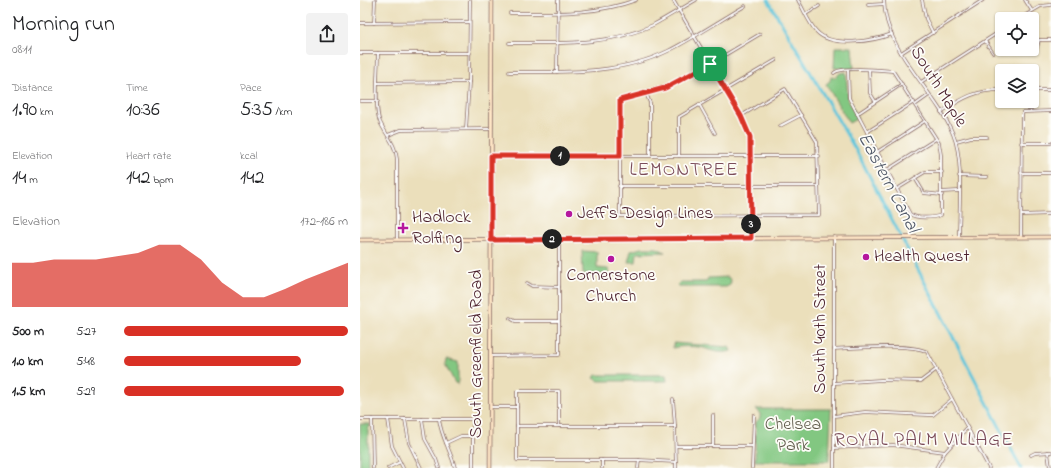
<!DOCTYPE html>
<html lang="en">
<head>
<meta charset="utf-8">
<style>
  :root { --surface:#fff; --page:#f2f2f2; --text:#202124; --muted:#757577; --accent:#d93025 }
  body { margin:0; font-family:"Indie Flower",sans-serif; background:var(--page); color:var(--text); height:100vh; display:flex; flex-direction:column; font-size:15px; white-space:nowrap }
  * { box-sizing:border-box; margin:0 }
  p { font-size:13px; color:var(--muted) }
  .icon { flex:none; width:22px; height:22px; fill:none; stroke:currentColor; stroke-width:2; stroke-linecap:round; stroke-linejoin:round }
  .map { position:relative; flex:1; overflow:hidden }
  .panel { display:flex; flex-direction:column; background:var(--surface); width:360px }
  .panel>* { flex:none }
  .tools { position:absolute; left:635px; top:12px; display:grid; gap:8px }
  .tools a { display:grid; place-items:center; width:44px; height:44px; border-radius:4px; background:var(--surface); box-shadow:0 1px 3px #0004; font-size:20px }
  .pin { position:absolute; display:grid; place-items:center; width:34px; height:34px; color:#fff; margin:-17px; border-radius:8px; box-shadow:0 2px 6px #0006 }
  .km { position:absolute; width:20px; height:20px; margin:-10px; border-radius:50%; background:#222; color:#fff; font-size:11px; line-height:20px; text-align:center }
  .round { display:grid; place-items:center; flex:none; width:42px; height:42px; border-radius:4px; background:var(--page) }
  .overview { display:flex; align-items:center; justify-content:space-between; height:68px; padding:0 12px }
  h1 { font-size:22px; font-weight:600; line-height:30px }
  .figures { display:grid; grid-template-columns:repeat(3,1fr); gap:6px; height:68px; padding:4px 12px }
  .figures div { display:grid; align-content:center }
  .figures b { font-size:20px; font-weight:600 }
  .figures small { font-size:11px; font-weight:400 }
  .figures p { font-size:11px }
  .chart { height:112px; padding:8px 12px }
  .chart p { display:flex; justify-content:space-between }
  .chart svg { width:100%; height:72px; margin-top:4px; fill:var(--accent); opacity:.7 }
  ul { padding:0 12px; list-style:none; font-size:13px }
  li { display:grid; grid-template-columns:64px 48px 1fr; align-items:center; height:30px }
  li i { height:10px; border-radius:5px; background:var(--accent) }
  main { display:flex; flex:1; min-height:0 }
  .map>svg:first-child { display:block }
  .green { fill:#82c781; stroke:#667356 }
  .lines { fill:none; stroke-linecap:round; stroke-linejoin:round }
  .canal { stroke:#5fc6dc; stroke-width:3 }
  .minor-casing { stroke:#82625d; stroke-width:3.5 }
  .secondary-casing { stroke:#82625d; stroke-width:4.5 }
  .minor { stroke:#fff; stroke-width:2 }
  .secondary { stroke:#fee5c5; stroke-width:3 }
  .route-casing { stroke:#fff; stroke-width:8 }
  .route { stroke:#d93025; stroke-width:5 }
  .poi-dot { fill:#b5179e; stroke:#fdfcf7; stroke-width:1.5 }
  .labels { text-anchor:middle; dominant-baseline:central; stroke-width:3.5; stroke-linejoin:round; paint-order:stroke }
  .street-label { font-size:18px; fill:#4a1f2b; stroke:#fdfcf7 }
  .poi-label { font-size:18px; fill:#4a1f2b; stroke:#fdfcf7; text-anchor:start }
  .park-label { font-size:18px; fill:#5e5a49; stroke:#fdfcf7 }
  .neighbourhood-label { font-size:19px; letter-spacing:1px; fill:#7b4c5a; stroke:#fdfcf7 }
  .water-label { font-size:19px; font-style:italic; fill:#515969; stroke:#fdfcf7 }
</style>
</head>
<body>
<main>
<section class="panel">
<div class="overview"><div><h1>Morning run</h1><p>08:11</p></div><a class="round"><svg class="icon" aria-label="share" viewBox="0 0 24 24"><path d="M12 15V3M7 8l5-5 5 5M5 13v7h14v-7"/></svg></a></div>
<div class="figures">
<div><p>Distance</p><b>1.90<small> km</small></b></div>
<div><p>Time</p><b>10:36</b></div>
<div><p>Pace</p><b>5:35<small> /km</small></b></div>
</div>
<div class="figures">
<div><p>Elevation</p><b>14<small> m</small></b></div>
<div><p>Heart rate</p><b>142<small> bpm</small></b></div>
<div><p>kcal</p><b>142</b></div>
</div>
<div class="chart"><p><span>Elevation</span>172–186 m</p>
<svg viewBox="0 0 160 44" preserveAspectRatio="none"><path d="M0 44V17L10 17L20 15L30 15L40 15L50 13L60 11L70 6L80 6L90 15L100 29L110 38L120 38L130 33L140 27L150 22L160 17V44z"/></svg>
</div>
<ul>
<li><b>500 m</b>5:27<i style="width:100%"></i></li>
<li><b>1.0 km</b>5:48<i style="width:79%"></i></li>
<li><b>1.5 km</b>5:29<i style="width:98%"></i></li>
</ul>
</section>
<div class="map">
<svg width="691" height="468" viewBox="0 0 691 468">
  <rect width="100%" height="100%" fill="#fdfcf7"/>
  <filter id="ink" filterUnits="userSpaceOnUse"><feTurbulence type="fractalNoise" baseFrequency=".025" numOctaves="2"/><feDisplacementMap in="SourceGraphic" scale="8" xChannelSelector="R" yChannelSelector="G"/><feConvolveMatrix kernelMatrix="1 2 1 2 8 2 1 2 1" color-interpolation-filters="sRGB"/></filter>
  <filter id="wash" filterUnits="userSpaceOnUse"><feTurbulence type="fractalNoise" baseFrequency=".012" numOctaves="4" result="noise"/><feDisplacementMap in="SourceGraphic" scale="16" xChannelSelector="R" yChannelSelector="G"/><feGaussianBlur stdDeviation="0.9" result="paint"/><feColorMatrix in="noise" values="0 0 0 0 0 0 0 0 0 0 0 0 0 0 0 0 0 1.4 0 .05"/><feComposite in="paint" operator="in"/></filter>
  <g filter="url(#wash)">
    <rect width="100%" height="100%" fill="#ebdfbb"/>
    <g class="green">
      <polygon points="475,47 492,47 494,69 474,68"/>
      <polygon points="486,72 488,100 498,118 489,123 466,84 470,81 471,77 476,77 480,73"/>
      <polygon points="281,248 297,248 305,252 277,253 276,262 268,262 271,251"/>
      <polygon points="222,251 237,252 237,268 248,269 250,274 223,274"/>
      <polygon points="368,277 371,281 370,285 366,287 320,287 317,285 320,282 346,282 348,278"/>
      <path d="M313,343l56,4 2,4c-9,3 -20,0 -27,-3 -6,-2 -25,-2 -31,0z"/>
      <polygon points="86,359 98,362 98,384 95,383 85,364"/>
      <polygon points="236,375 306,375 307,381 239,381 234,378"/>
      <polygon points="396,409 471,409 469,461 395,461 396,422 400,418 400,413"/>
      <polygon points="0,424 10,424 10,427 8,428 8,468 0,468"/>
    </g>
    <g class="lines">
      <polyline class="canal" points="408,0 497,152 661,468"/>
    </g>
  </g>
  <g filter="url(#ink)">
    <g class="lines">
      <g class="minor-casing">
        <g id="minor">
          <polyline points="313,0 381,116 390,137 391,238"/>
          <path d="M438,0c6,10 11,24 19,32 15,16 57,9 75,2"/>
          <path d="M524,0c1,53 50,88 69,134 11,26 6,74 6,103"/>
          <polyline points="562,0 566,19 573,33"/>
          <polyline points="665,0 672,11"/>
          <polyline points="508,5 524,4"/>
          <path d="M150,13c43,0 85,2 126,-13"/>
          <polyline points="446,14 459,6"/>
          <polyline points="659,19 681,6 691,5"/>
          <polyline points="0,23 109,22"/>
          <polyline points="14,23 15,0"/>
          <polyline points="672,37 679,40 691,40"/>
          <polyline points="625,41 633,53"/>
          <path d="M149,43c48,0 100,3 144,-18 15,-8 29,-17 43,-25"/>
          <polyline points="676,51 679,40"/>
          <polyline points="0,53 110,53"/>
          <path d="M18,53c0,17 -4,55 2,69 6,13 16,23 17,37v80"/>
          <polyline points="541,53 623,0"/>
          <polyline points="509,70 510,93 515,101"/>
          <path d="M149,72c53,0 110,3 159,-21 26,-13 51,-30 77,-45"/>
          <polyline points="197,72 198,0"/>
          <path d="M474,73c8,-7 47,-3 59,-2l46,72 2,12v60c-7,3 -25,4 -31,-1l-61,-116 -1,-28"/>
          <polyline points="561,82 642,30"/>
          <polyline points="18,83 109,82"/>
          <polyline points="672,90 691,90"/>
          <polyline points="286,93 290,103 290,155"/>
          <polyline points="0,101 18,101"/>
          <polyline points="339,104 355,133"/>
          <polyline points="555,105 569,95"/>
          <path d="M581,112c22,-14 34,-22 61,-22"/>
          <polyline points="497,114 542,84"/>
          <polyline points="381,116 425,89 457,142 459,215 260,216 260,100 305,88 350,64 400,34"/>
          <polyline points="420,126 441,115"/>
          <polyline points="106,129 109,82 110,0"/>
          <polyline points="507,132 554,102"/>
          <polyline points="28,135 41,130 131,129"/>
          <polyline points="596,141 611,137 627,137"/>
          <polyline points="661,143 691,143"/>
          <polyline points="517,152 565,121"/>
          <polyline points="131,156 459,156"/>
          <polyline points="319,156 319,117 416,60"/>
          <polyline points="527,170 576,139"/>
          <polyline points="661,173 691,173"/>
          <polyline points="599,176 627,177"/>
          <polyline points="555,178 564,193 582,195"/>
          <polyline points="259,186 458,186"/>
          <polyline points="537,189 565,172 582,172"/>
          <polyline points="582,192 599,191"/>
          <polyline points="662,215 691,214"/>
          <polyline points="661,237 662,115 663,112 665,112 691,111"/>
          <polyline points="167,283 172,286 199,287"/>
          <polyline points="150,318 155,321 199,321"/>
          <path d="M474,349c18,-1 80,-6 93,3l62,116"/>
          <polyline points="131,356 199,355 199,239"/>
          <polyline points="474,383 521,380 561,381 577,369"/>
          <polyline points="313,399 315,426 316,468"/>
          <polyline points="130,407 157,407"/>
          <polyline points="474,416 505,412 569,415 573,415 592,399"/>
          <polyline points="0,419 113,419 113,468"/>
          <polyline points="12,419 13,468"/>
          <polyline points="28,419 32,446 43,468"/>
          <polyline points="45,419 49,443 61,468"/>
          <polyline points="62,419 65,439 76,459 79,468"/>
          <path d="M79,419c2,18 12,32 16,49"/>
          <polyline points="157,426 315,426"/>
          <polyline points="199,426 199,391 157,391 157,460 279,460 316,462"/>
          <polyline points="86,443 101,436 113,436"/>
          <polyline points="316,446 392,446"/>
          <polyline points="353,446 353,415"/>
          <polyline points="474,448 533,445 585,452"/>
          <polyline points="688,452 690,468"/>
          <polyline points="671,455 675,453 691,452"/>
          <polyline points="28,468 40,462"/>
          <polyline points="242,468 242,460"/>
          <polyline points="278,468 279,460"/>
          <polyline points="392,468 394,415"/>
          <polyline points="474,468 474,237"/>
          <polyline points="576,468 585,452 607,428"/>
        </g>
      </g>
      <g class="secondary-casing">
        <g id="secondary">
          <polyline points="0,240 691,237"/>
          <polyline points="130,468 132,0"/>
        </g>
      </g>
      <use href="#minor" class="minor"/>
      <use href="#secondary" class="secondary"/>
    </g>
  </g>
  <g class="lines" filter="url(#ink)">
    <g class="route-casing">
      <polygon id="route" points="350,64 381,116 390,137 391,238 131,240 131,156 260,156 260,100 305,88"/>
    </g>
    <use href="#route" class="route"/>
  </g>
  <g class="poi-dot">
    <circle cx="209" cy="214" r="4"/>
    <path d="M41 222h4v4h4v4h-4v4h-4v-4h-4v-4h4z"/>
    <circle cx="506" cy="257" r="4"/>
    <circle cx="251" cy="259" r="4"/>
  </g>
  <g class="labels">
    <g class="street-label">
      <text transform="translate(578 87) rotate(58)">South Maple</text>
      <text transform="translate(461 329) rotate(-90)">South 40th Street</text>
      <text transform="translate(117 354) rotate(-90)">South Greenfield Road</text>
    </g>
    <g class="poi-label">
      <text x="217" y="214">Jeff's Design Lines</text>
      <text x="52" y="218">Hadlock<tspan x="52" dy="21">Rolfing</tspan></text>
      <text x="514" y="257">Health Quest</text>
      <text x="251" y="276" text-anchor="middle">Cornerstone<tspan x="251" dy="21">Church</tspan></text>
    </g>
    <g class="park-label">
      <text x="433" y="425">Chelsea<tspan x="433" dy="21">Park</tspan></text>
    </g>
    <g class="neighbourhood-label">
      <text x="324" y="170">LEMONTREE</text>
      <text x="564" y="440">ROYAL PALM VILLAGE</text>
    </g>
    <g class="water-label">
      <text transform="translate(528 183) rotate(62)">Eastern Canal</text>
    </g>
  </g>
</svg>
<div class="tools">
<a><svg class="icon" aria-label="locate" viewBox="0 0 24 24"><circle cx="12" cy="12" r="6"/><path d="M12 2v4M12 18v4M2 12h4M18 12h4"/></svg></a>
<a><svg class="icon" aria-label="layers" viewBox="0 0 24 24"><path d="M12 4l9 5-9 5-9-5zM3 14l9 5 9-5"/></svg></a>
</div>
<div class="pin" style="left:350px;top:64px;background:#1e9e55"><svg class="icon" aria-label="arrive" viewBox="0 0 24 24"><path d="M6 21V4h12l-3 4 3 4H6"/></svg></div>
<b class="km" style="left:200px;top:156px">1</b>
<b class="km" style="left:192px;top:239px">2</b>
<b class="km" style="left:391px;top:224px">3</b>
</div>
</main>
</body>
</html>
